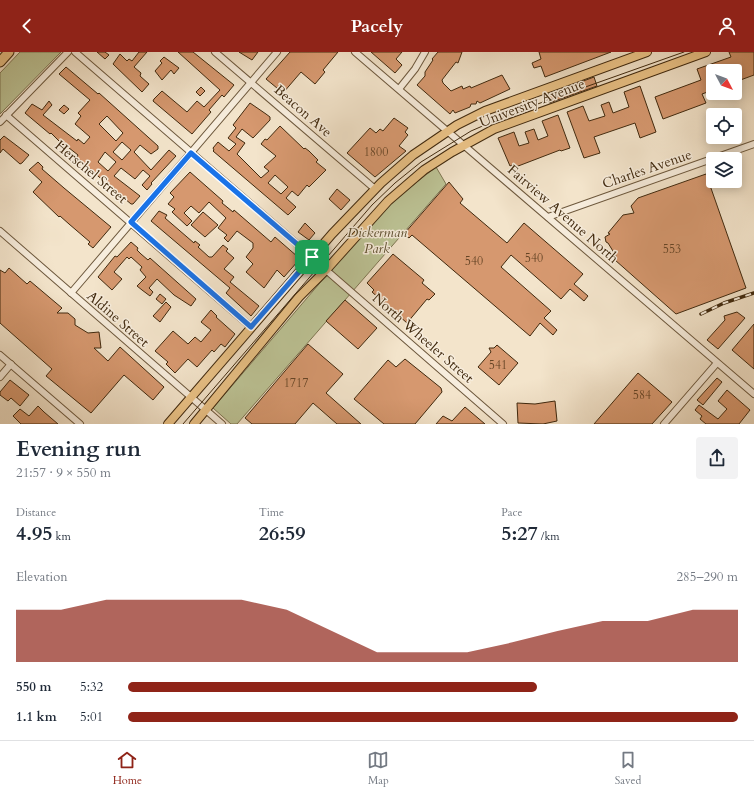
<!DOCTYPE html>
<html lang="en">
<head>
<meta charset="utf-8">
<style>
  :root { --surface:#fff; --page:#f2f2f3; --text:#1f2937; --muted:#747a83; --line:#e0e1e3; --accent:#8f2418 }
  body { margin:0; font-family:Cardo,serif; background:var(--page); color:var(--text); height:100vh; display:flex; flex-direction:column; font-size:15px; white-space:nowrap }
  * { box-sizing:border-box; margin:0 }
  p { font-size:13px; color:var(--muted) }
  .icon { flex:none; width:22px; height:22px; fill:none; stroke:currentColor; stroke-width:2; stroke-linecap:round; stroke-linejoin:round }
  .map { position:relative; height:372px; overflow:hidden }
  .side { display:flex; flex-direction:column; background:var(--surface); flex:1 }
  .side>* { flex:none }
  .needle { width:26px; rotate:131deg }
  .tools { position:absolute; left:706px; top:12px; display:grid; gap:8px }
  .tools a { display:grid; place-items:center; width:36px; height:36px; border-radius:4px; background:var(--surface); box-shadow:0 2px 10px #0003; font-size:20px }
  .pin { position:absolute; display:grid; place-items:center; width:34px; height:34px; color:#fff; margin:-17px; border-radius:8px; box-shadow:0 2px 6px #0006 }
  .round { display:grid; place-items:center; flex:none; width:42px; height:42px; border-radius:4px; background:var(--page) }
  .headline { display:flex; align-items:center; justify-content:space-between; height:68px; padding:0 16px }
  h1 { font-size:22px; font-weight:600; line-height:30px }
  .figures { display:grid; grid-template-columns:repeat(3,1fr); gap:6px; height:68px; padding:4px 16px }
  .figures div { display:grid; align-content:center }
  .figures b { font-size:20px; font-weight:600 }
  .figures small { font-size:11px; font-weight:400 }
  .figures p { font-size:11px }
  .chart { height:112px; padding:8px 16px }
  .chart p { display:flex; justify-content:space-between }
  .chart svg { width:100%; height:72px; margin-top:4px; fill:var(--accent); opacity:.7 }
  ul { padding:0 16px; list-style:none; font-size:13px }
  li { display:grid; grid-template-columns:64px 48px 1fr; align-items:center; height:30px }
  li i { height:10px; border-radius:5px; background:var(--accent) }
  header { display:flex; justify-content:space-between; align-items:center; height:52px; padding:0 16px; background:var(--accent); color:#fff; font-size:18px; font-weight:600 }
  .menu { display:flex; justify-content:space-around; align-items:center; height:56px; border-top:1px solid var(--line); background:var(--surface); font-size:11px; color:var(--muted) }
  .menu a { display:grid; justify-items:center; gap:2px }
  .menu .on { color:var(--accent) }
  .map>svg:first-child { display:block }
  .green { fill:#bdc496; stroke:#7e7652 }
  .building { fill:#d6986f; stroke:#40290e; fill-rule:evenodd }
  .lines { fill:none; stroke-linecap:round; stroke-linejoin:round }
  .minor-casing { stroke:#6d583d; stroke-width:8 }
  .major-casing { stroke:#40290e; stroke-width:10 }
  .highway-casing { stroke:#40290e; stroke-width:11 }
  .minor { stroke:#f7eddd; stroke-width:6 }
  .major { stroke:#eac286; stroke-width:8 }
  .highway { stroke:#eac286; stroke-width:9 }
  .tram { stroke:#40290e; stroke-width:1 }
  .rail-casing { stroke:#40290e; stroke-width:3.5 }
  .rail { stroke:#f7eddd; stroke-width:2; stroke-dasharray:6; stroke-linecap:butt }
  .route-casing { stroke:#fff; stroke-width:8 }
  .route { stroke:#1a73e8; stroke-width:5 }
  .labels { text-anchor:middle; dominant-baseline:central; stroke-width:3; stroke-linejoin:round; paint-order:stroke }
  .number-label { font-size:12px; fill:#664526 }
  .street-label { font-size:14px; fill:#40290e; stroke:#f7eddd }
  .park-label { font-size:14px; font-style:italic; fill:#5f5030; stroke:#f7eddd }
</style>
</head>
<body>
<header><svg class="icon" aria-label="back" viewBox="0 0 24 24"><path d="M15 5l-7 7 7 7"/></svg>Pacely<svg class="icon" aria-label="person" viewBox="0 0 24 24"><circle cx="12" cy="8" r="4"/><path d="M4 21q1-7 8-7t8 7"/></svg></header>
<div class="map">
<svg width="754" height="372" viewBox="0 0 754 372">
  <rect width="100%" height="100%" fill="#f3e4cb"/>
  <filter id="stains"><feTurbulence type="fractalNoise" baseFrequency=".005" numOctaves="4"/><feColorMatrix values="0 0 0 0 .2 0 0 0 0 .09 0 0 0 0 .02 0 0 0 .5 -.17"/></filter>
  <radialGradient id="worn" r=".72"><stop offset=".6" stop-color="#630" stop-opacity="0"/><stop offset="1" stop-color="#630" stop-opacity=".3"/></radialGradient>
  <g class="green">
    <polygon points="20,0 61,0 0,62 0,21"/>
    <polygon points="436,115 446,132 237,372 231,372 213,356 372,170 390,151"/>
  </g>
  <g class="building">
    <polygon points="97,0 105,0 109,3 105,7"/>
    <polygon points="139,0 147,0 134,15 141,21 140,24 149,32 142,40 113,12 120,2 127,9 129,7 132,9"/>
    <polygon points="178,0 193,0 234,33 224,45 222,43 209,58 211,60 192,82 153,49 154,47 162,39 187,60 197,49 204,55 220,38"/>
    <polygon points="239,0 258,0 252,8"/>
    <polygon points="290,0 338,0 323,18 325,20 315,32 301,20 283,41 266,27"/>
    <polygon points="371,0 402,0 396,7 402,13 395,21"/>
    <polygon points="438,0 462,0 458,11 456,10 442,28 443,31 451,39 462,34 463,37 470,34 471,36 502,23 510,37 480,51 477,49 476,52 471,52 470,55 455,61 453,58 450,62 417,33 425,24 425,20 433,8 432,7"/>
    <polygon points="539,0 611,0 545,25 541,14 534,16 532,11 541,7"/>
    <polygon points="729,0 754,0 754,23 735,30 735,19 713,19 713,38 702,42 706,51 663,67 655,45 701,28 697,17 731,5"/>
    <polygon points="164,5 179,16 174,22 171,18 162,28 155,19 162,11 160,9"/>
    <path d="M66,15l32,27 1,-1 59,53v3l-7,5 -11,-9 -6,7 17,18 18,-20 7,6 -25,27 1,1 -5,6 -5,-5 8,-9 -7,-6 -8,9 -14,-11 -7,8 26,20 -7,8h-2l-46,-39 -8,-8 1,-2 -14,-11 -1,1 -12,-12 -1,1 -25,-21 7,-9 10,6 7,-9 3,4 -9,10 34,26 1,-2 6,5 6,-7 -15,-13 6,-8 -3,-3 12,-13 -31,-26zM107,64l16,17 -7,8 -17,-17zM122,90l9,8 -9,10 -9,-8zM105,100l11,10 -8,9 -10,-9z"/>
    <polygon points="594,25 597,34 549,51 546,43"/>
    <polygon points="640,34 656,80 640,86 635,71 594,85 600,101 584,106 567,60 583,54 589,69 605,64 601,53 609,50 613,61 629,55 624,40"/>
    <polygon points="201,35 205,39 200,44 196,40"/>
    <path d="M250,51l16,11 4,3v3l-17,18 -11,-9 -6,8 9,6 -8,11 24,24 8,-7 -5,-4 12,-11 -15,-12 4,-5 2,1 13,-14 24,23 1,-1 4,3 9,9 -2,2 10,8 -17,17 -2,-2 -9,11 -6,-5 -6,7 10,9 -8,8 -75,-64 1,-1 -1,-2 5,-6 11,9 7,-7 -8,-6 8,-10 -3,-3zM275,123l13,12 -7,7 -13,-11z"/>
    <polygon points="64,53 69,57 64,62 59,58"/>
    <polygon points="558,63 570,96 561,99 560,98 513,116 512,113 510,114 498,86 514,80 519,94 529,91 525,80 534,77 538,88 548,84 542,69"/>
    <polygon points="394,66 408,76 405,80 408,83 399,94 406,99 375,125 347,101 370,76 376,81 380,77 383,79"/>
    <polygon points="4,84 29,103 22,111 20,112 3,97 0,101 0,88"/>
    <polygon points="38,110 43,115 42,117 64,136 111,175 93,196 88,192 90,190 69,172 60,164 59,165 33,140 42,130 29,118"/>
    <polygon points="190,120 223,149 222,151 233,160 234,158 271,190 275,185 298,205 298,209 284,225 277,218 264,236 246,220 253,212 246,205 253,196 253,191 237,179 228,190 224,186 227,183 218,176 226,166 209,150 199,161 191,154 184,161 192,169 187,174 172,160 175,157 168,152 174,145 170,141"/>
    <polygon points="706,122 746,236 676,262 615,208 616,204 608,191 606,190 605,185 610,182 608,181 623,163 634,161 631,154 638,146"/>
    <polygon points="449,130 463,147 460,151 507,191 524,171 583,222 574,232 588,244 584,249 570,237 561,247 511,203 501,215 551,259 544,266 557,278 553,283 540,271 530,284 412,183 409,186 404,182"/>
    <polygon points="337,137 350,148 341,158 329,147"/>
    <polygon points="159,159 167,163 165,166 194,191 195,189 200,193 198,195 209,205 212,205 223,193 228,197 226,199 234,206 224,217 234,225 230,230 259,254 251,264 226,241 230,236 151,169"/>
    <polygon points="203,160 218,173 205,185 191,173"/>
    <polygon points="305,171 315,181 309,188 298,180"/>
    <polygon points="131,190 138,196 137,198 141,202 148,208 150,206 196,247 191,254 174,243 157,227 149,236 153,240 150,244 142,238 137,234 146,225 140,218 142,215 131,205 129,207 127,205 114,220 122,227 112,238 98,225 115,204 117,205"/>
    <polygon points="393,202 424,228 422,231 435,242 429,248 427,247 407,271 372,240 374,238 367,231"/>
    <polygon points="9,216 27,232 30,229 62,256 57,261 68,261 75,267 75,273 88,281 99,280 101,296 94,296 108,309 120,295 164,335 153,348 124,323 91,361 46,324 52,317 0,271 0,218 5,221"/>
    <polygon points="160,242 166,247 162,252 156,247"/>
    <polygon points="345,248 377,276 358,297 326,269"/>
    <polygon points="166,250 171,255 160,270 153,264"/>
    <polygon points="211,258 217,264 216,265 235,282 225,295 221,292 214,300 212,298 197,315 188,307 175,321 166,312 168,310 155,299 173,279 188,292 195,285 201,290 211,278 201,270"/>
    <polygon points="737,260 745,266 718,297 707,288 725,268 724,264"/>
    <polygon points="754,272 754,317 732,298"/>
    <polygon points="308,292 343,322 326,341 361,372 337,372 313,351 295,372 252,372 245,366"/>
    <polygon points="497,293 518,311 499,333 478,315 491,300 489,296 494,296"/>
    <polygon points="405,307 441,336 442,340 415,372 384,372 354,347 388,308 396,315"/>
    <polygon points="638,321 672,350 652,372 594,372"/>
    <polygon points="717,326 722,330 703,353 697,348"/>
    <polygon points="10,328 29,343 20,354 11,346 8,349 0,343 0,340"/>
    <polygon points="727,338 750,358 739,372 706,372 700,367 702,364 695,358 699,353 718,367 727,357 718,349"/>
    <polygon points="555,349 557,369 543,372 518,371 517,351 535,352"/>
    <polygon points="38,354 44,360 58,372 21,372 13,364 20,357 29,364"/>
    <polygon points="465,355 485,372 436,372 443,364 452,369"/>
  </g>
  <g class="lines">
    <g class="minor-casing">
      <g id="minor">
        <polyline points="75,0 312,205"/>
        <polyline points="215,0 375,137"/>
        <polyline points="355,0 754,342"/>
        <polyline points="399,37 415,17 425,0"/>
        <polyline points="6,63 251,275"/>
        <polyline points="0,70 68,0"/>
        <polyline points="548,165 754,92"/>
        <polyline points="0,179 222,372"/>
        <polyline points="326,218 503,372"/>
        <polyline points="71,241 277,0"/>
        <polyline points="0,303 80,372"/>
        <polyline points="0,325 11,312"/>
        <polyline points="664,372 717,311"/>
      </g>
    </g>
    <g class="major-casing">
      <g id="major">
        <polyline points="168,372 332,182 381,131 413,103 457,73 485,59 647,0"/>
        <polyline points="194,372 299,245 326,218 388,149 424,118 452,100 494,77 706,0"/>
      </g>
    </g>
    <g class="highway-casing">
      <polyline id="highway" points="0,10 9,0"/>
    </g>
    <use href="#minor" class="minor"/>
    <use href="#major" class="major"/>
    <use href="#highway" class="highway"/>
    <polyline class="tram" points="183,372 372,153 395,131 421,110 471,79 515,60 684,0"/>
    <g class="rail-casing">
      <polyline id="rail" points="701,262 724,251 754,241"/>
    </g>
    <use href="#rail" class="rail"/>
  </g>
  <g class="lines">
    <g class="route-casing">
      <polygon id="route" points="191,101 312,205 251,275 131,170"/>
    </g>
    <use href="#route" class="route"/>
  </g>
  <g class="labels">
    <g class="number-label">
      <text x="376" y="100">1800</text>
      <text x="672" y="197">553</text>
      <text x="534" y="206">540</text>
      <text x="474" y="209">540</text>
      <text x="498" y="313">541</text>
      <text x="296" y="331">1717</text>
      <text x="642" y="343">584</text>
    </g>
    <g class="street-label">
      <text transform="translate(532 51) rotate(-21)">University Avenue</text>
      <text transform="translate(303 59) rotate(41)">Beacon Ave</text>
      <text transform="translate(647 117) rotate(-19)">Charles Avenue</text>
      <text transform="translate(91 120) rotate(40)">Herschel Street</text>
      <text transform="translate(563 162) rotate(41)">Fairview Avenue North</text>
      <text transform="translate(118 267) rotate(41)">Aldine Street</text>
      <text transform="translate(423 286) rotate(41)">North Wheeler Street</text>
    </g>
    <g class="park-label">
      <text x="377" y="180">Dickerman<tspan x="377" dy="16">Park</tspan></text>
    </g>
  </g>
  <rect width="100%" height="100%" filter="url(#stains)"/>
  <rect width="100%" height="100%" fill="url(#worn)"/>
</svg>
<div class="tools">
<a><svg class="needle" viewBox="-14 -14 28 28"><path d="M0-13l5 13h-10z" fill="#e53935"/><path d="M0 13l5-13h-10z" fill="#747a83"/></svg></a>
<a><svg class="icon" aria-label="locate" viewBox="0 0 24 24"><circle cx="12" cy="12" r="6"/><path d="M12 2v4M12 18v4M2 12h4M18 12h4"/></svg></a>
<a><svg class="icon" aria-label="layers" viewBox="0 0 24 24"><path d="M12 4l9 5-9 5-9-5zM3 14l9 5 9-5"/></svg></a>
</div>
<div class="pin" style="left:312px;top:205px;background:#1e9e55"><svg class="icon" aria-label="arrive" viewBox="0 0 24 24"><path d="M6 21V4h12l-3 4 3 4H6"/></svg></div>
</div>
<section class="side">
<div class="headline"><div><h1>Evening run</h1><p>21:57 · 9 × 550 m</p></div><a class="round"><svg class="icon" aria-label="share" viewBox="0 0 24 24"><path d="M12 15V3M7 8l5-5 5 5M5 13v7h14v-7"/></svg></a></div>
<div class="figures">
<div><p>Distance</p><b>4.95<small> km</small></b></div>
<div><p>Time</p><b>26:59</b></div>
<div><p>Pace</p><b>5:27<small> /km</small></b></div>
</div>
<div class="chart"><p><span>Elevation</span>285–290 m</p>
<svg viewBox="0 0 160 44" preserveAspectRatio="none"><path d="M0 44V12L10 12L20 6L30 6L40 6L50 6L60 12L70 25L80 38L90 38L100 38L110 32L120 25L130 19L140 19L150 12L160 12V44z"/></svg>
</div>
<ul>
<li><b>550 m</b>5:32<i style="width:67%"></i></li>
<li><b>1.1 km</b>5:01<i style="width:100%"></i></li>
</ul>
</section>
<nav class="menu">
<a class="on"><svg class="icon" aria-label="home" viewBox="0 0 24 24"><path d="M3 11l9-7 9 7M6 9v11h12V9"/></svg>Home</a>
<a><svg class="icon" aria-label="map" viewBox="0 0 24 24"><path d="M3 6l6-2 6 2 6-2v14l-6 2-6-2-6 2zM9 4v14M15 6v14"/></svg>Map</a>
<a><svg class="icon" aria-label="saved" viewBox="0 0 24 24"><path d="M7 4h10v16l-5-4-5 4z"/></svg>Saved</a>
</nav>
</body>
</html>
